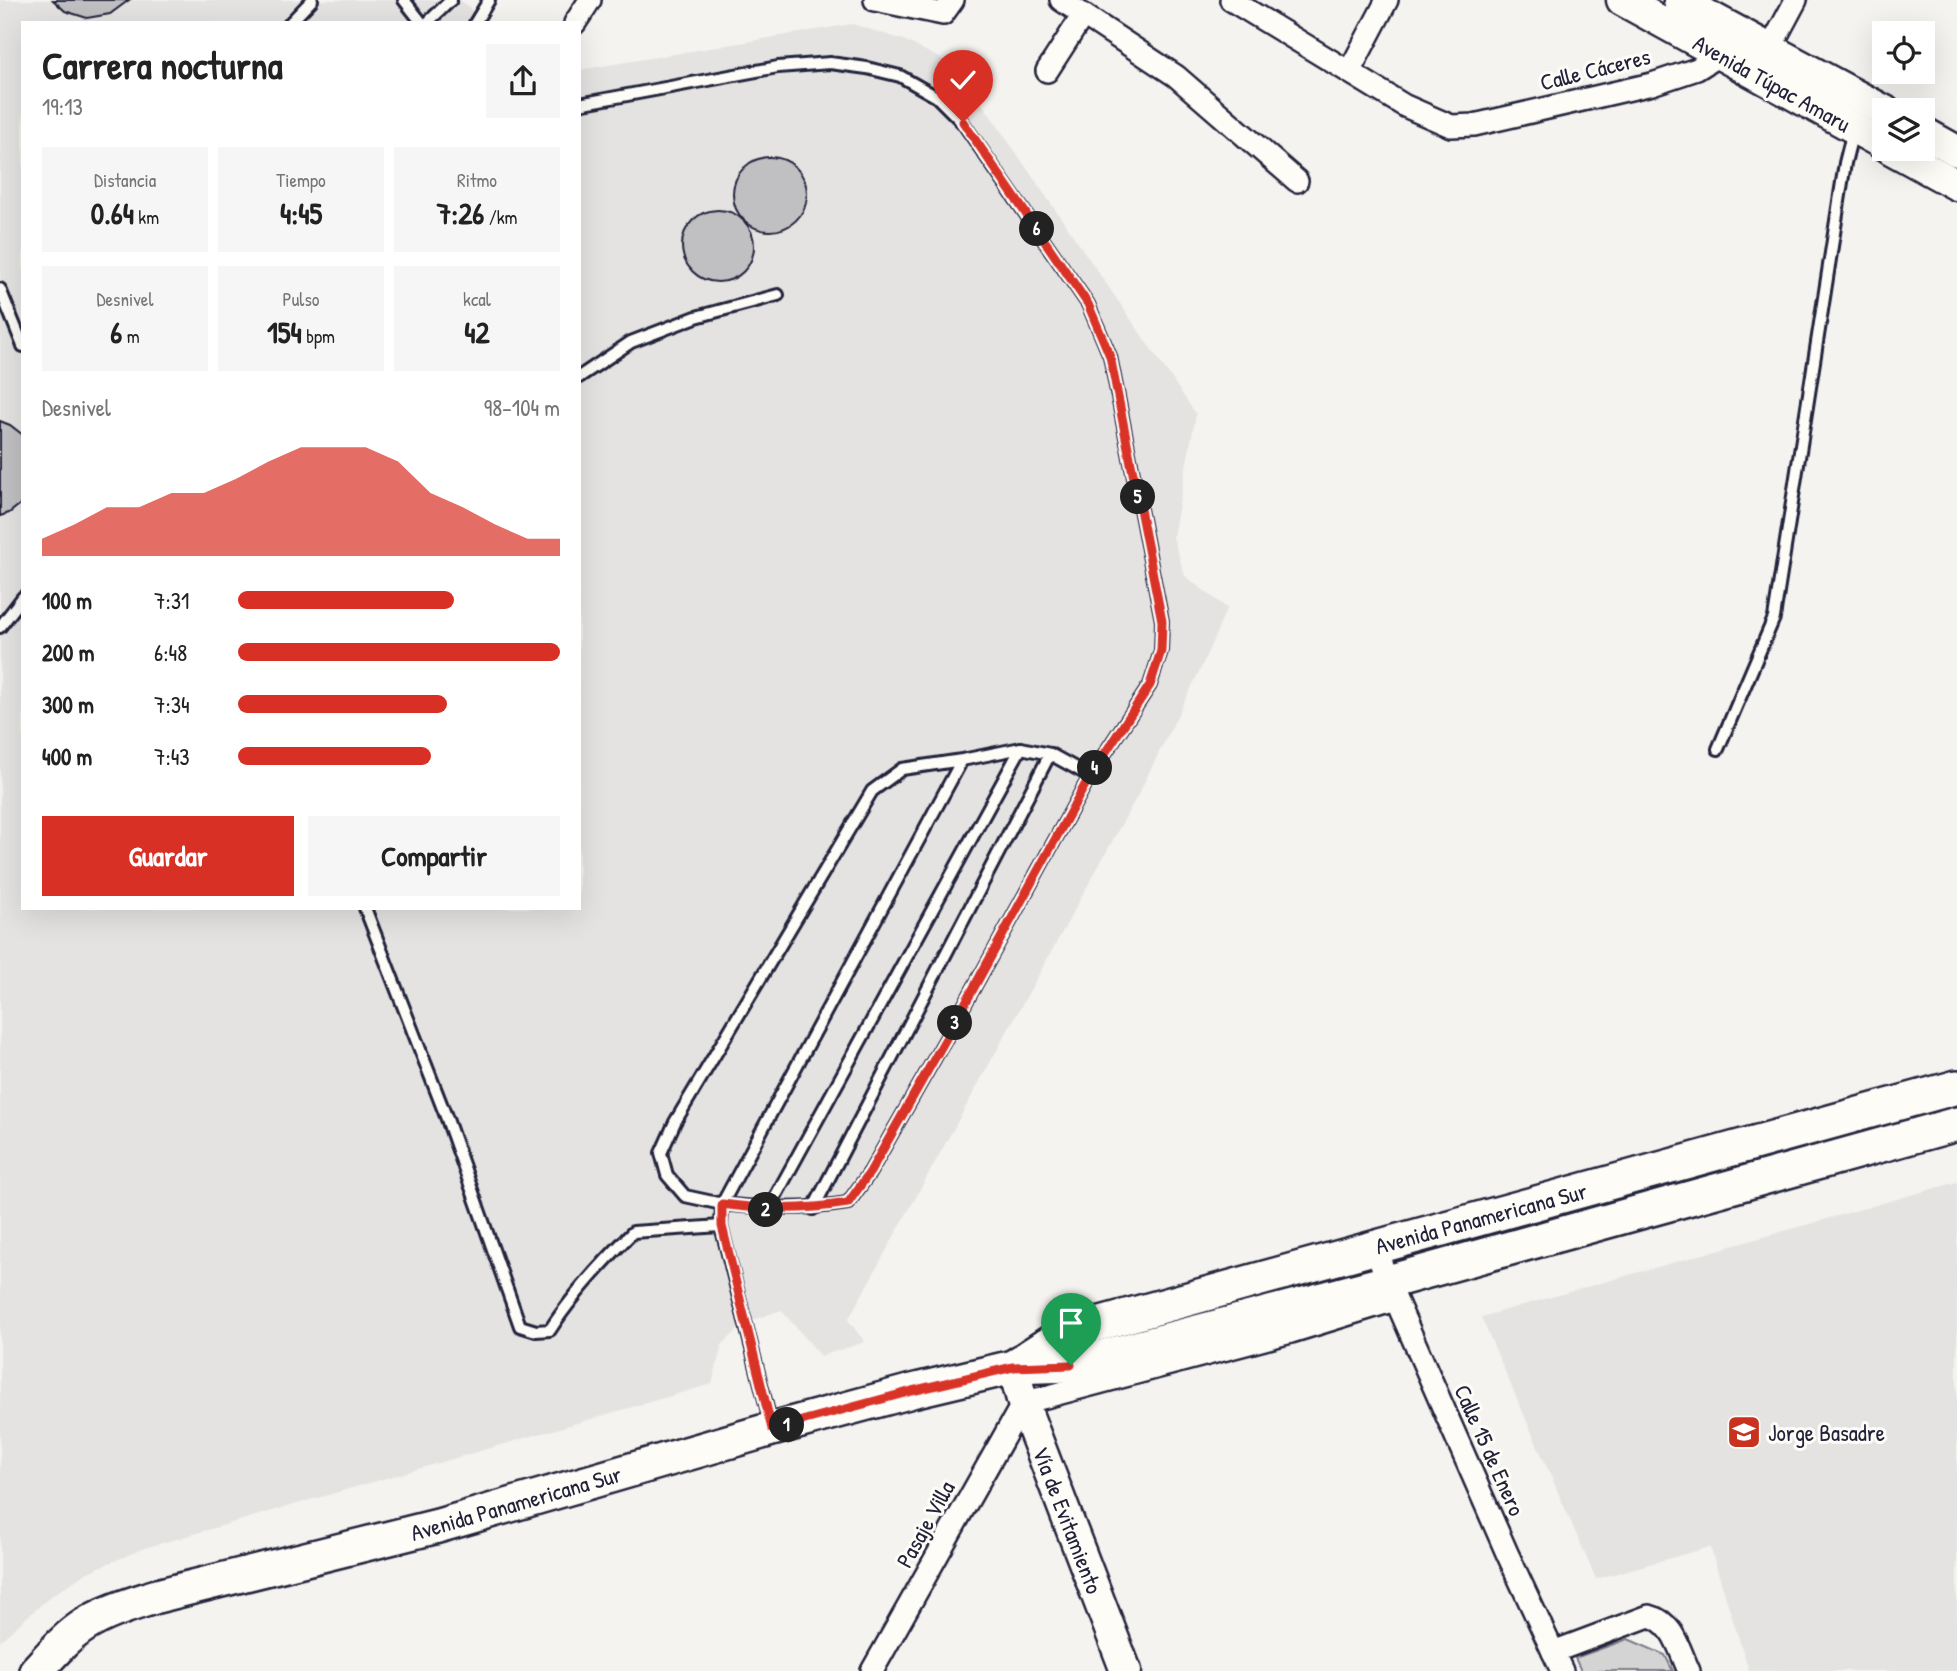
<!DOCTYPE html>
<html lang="es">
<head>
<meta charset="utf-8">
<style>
  :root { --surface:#fff; --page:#f6f6f6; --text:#222; --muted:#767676; --accent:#d93025 }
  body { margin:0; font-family:"Patrick Hand",sans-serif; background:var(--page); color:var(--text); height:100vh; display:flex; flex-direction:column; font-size:26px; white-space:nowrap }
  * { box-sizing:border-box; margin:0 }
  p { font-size:23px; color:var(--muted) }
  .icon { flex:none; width:38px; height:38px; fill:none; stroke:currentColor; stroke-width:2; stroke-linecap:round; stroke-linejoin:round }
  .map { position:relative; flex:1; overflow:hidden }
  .drawer { position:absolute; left:21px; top:21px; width:560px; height:889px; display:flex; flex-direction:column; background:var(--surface); border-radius:0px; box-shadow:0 7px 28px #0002 }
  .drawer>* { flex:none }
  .controls { position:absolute; left:1872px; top:21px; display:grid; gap:14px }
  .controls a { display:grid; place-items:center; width:63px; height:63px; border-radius:0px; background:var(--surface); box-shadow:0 7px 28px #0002; font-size:35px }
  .pin { position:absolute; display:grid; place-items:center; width:60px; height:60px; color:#fff; margin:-72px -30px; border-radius:50% 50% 50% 0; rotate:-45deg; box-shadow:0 0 7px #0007 }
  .pin .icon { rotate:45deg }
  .km { position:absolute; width:35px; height:35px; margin:-18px; border-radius:50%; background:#222; color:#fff; font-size:19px; line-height:35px; text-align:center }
  .round { display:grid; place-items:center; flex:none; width:74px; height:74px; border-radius:0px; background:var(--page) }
  .head { display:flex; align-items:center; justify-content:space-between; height:119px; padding:0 21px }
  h1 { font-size:38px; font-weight:700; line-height:52px }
  .figures { display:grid; grid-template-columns:repeat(3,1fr); gap:10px; height:119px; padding:7px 21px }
  .figures div { display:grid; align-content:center; border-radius:0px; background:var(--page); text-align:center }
  .figures b { font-size:30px; font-weight:700 }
  .figures small { font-size:19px; font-weight:400 }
  .figures p { font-size:19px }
  .chart { height:196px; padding:14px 21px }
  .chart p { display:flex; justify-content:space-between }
  .chart svg { width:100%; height:126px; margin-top:7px; fill:var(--accent); opacity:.7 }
  .button { display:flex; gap:14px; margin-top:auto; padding:14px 21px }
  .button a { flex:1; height:80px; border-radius:0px; background:var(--accent); color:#fff; font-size:28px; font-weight:700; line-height:80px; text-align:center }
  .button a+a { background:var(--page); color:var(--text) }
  ul { padding:0 21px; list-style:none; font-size:23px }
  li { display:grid; grid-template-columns:112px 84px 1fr; align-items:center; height:52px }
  li i { height:18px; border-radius:9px; background:var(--accent) }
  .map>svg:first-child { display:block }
  .built { fill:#e4e3e2 }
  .green { fill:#d5d4d5; stroke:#7c7b88; stroke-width:2 }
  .building { fill:#c0bfc2; stroke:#22223b; stroke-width:2 }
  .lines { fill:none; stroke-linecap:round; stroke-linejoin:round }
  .lane-casing { stroke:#22223b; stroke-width:16 }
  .street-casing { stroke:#22223b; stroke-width:26 }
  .secondary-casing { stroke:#22223b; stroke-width:35 }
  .primary-casing { stroke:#22223b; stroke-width:38 }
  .lane { stroke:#fdfcf7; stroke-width:10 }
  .street { stroke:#fdfcf7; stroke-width:21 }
  .secondary { stroke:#fdfcf7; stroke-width:30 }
  .primary { stroke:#fdfcf7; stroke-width:33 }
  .route-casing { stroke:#fff; stroke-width:14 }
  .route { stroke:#d93025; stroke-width:9 }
  .labels { text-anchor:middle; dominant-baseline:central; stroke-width:6; stroke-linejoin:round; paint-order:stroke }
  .street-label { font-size:23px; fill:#22223b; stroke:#fdfcf7 }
  .poi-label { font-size:23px; fill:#22223b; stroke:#fdfcf7; text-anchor:start }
</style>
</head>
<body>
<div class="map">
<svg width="1957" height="1671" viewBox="0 0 1957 1671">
  <rect width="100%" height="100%" fill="#f4f3ef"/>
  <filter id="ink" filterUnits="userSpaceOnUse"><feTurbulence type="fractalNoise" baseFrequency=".0143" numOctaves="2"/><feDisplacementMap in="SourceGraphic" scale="14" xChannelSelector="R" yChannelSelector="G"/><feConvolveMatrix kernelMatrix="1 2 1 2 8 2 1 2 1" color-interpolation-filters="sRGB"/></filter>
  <g filter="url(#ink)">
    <g class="built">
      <polygon points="0,0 460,0 487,23 23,23 23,908 579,908 579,70 852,24 904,40 957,67 1196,414 1173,537 1185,576 1227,608 1201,668 1140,791 848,1320 865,1342 821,1356 781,1310 745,1323 722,1345 712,1384 145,1548 88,1572 51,1596 0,1641"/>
      <polygon points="1957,1182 1957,1671 1749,1671 1710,1547 1596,1579 1481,1317"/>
    </g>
    <g class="green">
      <polygon points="1782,1149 1786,1162 1415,1268 1410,1254"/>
      <polygon points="1628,1639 1665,1655 1673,1671 1581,1671 1575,1658"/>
    </g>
    <g class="building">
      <polygon points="53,0 129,0 110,14 87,18 65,11"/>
      <circle cx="770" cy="194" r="37"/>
      <circle cx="718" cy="246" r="36"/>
      <polygon points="0,421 10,425 23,435 23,502 9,513 0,516"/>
    </g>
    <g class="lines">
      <g class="lane-casing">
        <g id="lane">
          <polyline points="404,0 422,23"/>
          <polyline points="290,23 312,0"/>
          <polyline points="427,23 451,0"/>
          <polyline points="475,23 489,0"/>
          <path d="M579,104l199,-37 52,-4 37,5 33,8 37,21 26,26 125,181 22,52 52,265 -1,30 -11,34 -60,91 -141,257 -79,139 -22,31c-43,7 -83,6 -126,1l-1,22 50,198"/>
          <polyline points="0,289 23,346"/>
          <polyline points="579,377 631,342 696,317 778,295"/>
          <polyline points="0,627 23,597"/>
          <polyline points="1718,749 1774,618 1845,163 1853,131"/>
          <polyline points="962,760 722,1204 685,1196 667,1175 661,1153 675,1122 872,791 902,769 962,760 1021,748 1050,754 1090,776"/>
          <path d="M365,908l82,211 73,207 16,5 14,-1c23,-36 53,-68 83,-98l88,-6"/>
          <polyline points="813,1209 1050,754"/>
          <polyline points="768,1210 1021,748"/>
        </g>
      </g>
      <g class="street-casing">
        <g id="street">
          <polyline points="875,0 943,14 953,0"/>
          <polyline points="1061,0 1176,76 1297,181"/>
          <polyline points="1231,0 1405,106 1451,126 1474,125 1652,84 1697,69 1719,55 1725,46"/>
          <polyline points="575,23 590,0"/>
          <polyline points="1764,60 1796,0"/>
          <polyline points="1047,71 1083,15"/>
          <polyline points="1349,72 1387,0"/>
          <polyline points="1375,1247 1388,1282 1507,1553 1562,1671"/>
          <path d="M1553,1652l96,-36c25,6 30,34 40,55"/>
          <polyline points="872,1671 1023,1403 1291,1332 1395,1300"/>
        </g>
      </g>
      <g class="secondary-casing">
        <g id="secondary">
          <polyline points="1622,0 1885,145"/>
          <polyline points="1679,0 1885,111"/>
          <polyline points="1923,132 1957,151"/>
          <polyline points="1891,149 1957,185"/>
          <polyline points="1013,1367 1023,1403 1126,1671"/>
        </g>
      </g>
      <g class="primary-casing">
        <g id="primary">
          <polyline points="1013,1367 1065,1333 1957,1087"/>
          <path d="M36,1671c15,-16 30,-34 49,-46 22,-14 48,-21 72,-29l281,-70 334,-97 140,-38 101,-24 58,-2 317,-83 569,-158"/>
        </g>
      </g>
      <use href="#lane" class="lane"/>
      <use href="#street" class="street"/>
      <use href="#secondary" class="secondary"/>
      <use href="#primary" class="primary"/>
    </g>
  </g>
  <g class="lines" filter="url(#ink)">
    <g class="route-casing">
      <path id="route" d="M963,122l125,182 22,52 52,265 -1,30 -11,34 -60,91 -141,257 -79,139 -22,31c-45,7 -82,7 -126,1v22l50,203 140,-38 101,-24 58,-2"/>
    </g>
    <use href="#route" class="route"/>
  </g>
  <defs>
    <g id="school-square" transform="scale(1.75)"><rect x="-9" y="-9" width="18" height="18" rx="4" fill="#c8321e" stroke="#fdfcf7"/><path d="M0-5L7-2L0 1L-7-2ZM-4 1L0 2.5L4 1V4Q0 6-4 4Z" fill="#fff"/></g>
  </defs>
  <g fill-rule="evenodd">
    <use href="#school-square" x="1744" y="1432"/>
  </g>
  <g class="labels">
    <g class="street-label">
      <text transform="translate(1595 69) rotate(-14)">Calle Cáceres</text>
      <text transform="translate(1772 83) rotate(29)">Avenida Túpac Amaru</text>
      <text transform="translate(1481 1218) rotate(-15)">Avenida Panamericana Sur</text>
      <text transform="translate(1490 1450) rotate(66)">Calle 15 de Enero</text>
      <text transform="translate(516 1503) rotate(-16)">Avenida Panamericana Sur</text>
      <text transform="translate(1068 1520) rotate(69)">Vía de Evitamiento</text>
      <text transform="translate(925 1524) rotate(-61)">Pasaje Villa</text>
    </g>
    <g class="poi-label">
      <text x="1768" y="1432">Jorge Basadre</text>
    </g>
  </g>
</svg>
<div class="controls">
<a><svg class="icon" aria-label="locate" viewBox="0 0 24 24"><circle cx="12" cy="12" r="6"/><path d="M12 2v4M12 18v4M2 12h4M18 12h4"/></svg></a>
<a><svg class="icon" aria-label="layers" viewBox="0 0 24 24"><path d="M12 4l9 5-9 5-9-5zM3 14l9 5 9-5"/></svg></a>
</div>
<div class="pin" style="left:1071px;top:1365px;background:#1e9e55"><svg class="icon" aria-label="arrive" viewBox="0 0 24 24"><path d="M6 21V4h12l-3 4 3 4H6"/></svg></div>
<div class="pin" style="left:963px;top:122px;background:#d93025"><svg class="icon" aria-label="check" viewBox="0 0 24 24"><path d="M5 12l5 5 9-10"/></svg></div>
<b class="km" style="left:787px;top:1425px">1</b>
<b class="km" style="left:766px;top:1210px">2</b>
<b class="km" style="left:955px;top:1023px">3</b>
<b class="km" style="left:1095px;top:768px">4</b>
<b class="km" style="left:1138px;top:497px">5</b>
<b class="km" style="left:1037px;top:229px">6</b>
<section class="drawer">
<div class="head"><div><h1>Carrera nocturna</h1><p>19:13</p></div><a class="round"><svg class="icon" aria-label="share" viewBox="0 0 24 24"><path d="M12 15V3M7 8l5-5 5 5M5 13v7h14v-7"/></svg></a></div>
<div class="figures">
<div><p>Distancia</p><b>0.64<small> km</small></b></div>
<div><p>Tiempo</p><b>4:45</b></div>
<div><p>Ritmo</p><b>7:26<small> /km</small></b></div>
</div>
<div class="figures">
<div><p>Desnivel</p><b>6<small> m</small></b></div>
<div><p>Pulso</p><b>154<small> bpm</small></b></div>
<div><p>kcal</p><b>42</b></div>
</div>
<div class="chart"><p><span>Desnivel</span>98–104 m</p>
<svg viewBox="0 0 160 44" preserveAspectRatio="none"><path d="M0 44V38L10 33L20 27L30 27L40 22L50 22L60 17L70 11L80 6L90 6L100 6L110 11L120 22L130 27L140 33L150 38L160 38V44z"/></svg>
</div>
<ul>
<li><b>100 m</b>7:31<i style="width:67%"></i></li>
<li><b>200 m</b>6:48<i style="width:100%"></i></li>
<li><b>300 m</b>7:34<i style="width:65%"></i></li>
<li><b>400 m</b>7:43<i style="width:60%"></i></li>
</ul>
<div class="button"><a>Guardar</a><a>Compartir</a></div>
</section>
</div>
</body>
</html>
